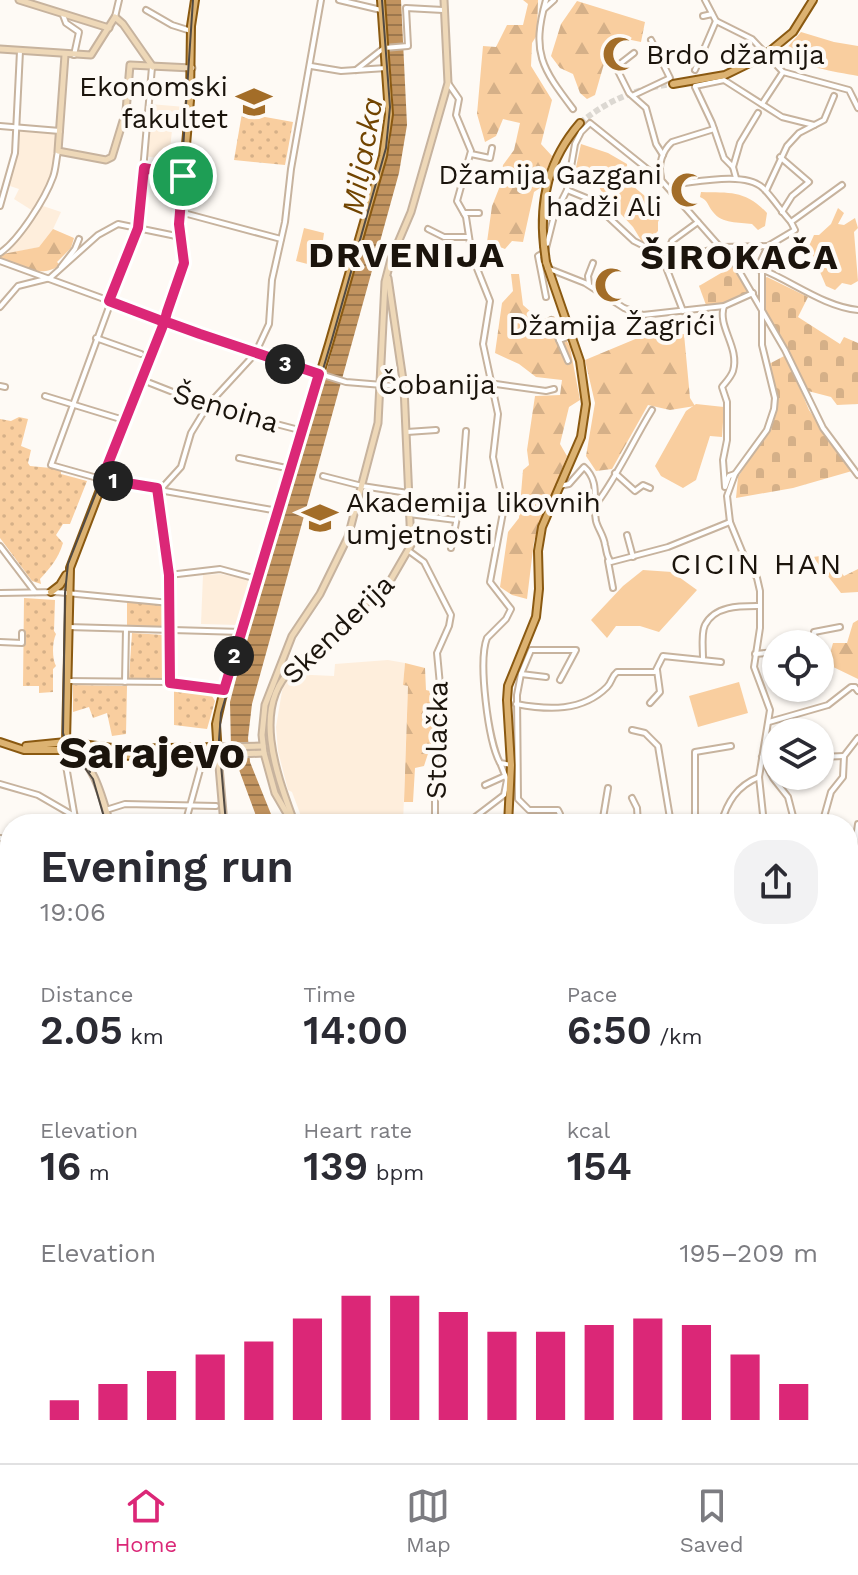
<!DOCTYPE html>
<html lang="en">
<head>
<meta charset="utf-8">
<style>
  :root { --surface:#fff; --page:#f2f2f3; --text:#2b2b33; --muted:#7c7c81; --line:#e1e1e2; --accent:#db2777 }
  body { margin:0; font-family:"Work Sans",sans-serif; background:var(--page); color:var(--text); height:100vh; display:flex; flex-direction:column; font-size:30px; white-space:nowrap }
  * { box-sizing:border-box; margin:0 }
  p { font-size:26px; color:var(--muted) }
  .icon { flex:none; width:44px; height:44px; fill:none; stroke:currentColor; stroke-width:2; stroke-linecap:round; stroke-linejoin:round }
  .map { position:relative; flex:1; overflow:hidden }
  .drawer { position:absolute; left:0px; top:814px; width:858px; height:650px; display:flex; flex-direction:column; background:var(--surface); border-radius:32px 32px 0 0; box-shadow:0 2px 6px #0004 }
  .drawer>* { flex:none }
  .controls { position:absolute; left:762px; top:630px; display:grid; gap:16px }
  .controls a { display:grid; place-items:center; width:72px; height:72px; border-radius:50%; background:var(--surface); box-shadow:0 2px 6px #0004; font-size:40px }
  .pin { position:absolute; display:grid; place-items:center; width:68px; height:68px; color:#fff; margin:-34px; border:4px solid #fff; border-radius:50%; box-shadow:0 2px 8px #0007 }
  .km { position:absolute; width:40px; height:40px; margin:-20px; border-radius:50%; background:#222; color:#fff; font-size:22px; line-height:40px; text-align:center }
  .round { display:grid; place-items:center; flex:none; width:84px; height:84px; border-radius:32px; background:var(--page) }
  .overview { display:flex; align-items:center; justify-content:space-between; height:136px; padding:0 40px }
  h1 { font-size:44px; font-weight:600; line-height:60px }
  .metrics { display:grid; grid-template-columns:repeat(3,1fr); gap:12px; height:136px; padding:8px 40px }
  .metrics div { display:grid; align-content:center }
  .metrics b { font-size:40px; font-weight:600 }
  .metrics small { font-size:22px; font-weight:400 }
  .metrics p { font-size:22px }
  .chart { height:224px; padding:16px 40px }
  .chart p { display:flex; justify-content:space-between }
  .chart svg { width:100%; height:144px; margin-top:8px; stroke:var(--accent); stroke-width:6 }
  .menu { display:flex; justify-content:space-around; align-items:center; height:112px; border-top:2px solid var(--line); background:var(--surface); font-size:22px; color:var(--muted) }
  .menu a { display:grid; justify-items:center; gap:4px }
  .menu .selected { color:var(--accent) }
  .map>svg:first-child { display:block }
  .built { fill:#feeedc }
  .grass { fill:#f9ce9f }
  .forest { fill:url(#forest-firs) }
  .cemetery { fill:url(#cemetery-stones) }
  .park { fill:url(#park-dots) }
  .water { fill:url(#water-rules) }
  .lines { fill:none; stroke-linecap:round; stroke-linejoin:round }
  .primary-tunnel { stroke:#dcd8d2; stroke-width:6; stroke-dasharray:6 3; stroke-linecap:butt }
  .street-casing { stroke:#c7b39e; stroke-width:8 }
  .secondary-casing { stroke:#c7b39e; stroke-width:9 }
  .primary-casing { stroke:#8a5911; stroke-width:10 }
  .street { stroke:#fff; stroke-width:4 }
  .secondary { stroke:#eed8b8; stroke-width:5 }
  .primary { stroke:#dcb271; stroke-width:6 }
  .tram { stroke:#514a43; stroke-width:2 }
  .primary-bridge-casing { stroke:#8a5911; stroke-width:10; stroke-linecap:butt }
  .primary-bridge { stroke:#dcb271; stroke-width:6 }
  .route-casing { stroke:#fff; stroke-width:16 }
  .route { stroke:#db2777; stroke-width:10 }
  .labels { text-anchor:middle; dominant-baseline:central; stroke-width:8; stroke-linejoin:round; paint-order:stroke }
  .poi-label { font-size:28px; fill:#1b140c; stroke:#fefaf5; text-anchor:start }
  .street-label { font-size:28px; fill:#1b140c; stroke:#fefaf5 }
  .water-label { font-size:30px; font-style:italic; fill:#714400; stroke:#fefaf5 }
  .neighbourhood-label { font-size:30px; letter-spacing:2px; fill:#1b140c; stroke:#fefaf5 }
  .district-label { font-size:36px; font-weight:bold; letter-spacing:2px; fill:#1b140c; stroke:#fefaf5 }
  .town-label { font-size:44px; font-weight:bold; fill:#1b140c; stroke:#fefaf5 }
</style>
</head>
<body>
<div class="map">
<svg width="858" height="1463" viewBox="0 0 858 1463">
  <defs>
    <pattern id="forest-firs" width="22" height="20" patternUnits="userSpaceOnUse" patternTransform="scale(2)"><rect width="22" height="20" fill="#f9ce9f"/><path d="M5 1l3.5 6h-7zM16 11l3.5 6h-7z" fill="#d5b088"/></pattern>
    <pattern id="cemetery-stones" width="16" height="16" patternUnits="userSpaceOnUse" patternTransform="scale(2)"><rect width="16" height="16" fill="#f9ce9f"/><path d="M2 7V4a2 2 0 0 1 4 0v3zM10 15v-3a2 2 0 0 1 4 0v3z" fill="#d5b088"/></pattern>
    <pattern id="park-dots" width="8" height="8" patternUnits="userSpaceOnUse" patternTransform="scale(2)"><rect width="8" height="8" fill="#f9ce9f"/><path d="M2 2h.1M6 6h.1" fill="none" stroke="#d5b088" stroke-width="1.8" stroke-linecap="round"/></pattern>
    <pattern id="water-rules" width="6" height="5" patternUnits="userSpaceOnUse" patternTransform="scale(2)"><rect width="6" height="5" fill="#c1935f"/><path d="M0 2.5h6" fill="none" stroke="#9c774d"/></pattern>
  </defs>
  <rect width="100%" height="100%" fill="#fefaf5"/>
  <g class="built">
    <polygon points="150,104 185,107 183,131 172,130 169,160 145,156"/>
    <polygon points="18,129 60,131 53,176 33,211 14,199 19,189 7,185 16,153"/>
    <polygon points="43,206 61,212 53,229 39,247 7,254 40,207"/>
    <polygon points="221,574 250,580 237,625 201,624 203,575"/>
    <polygon points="388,660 405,663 403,685 408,686 403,824 304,824 292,792 288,790 278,751 276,727 283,685 290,674 334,676 335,664"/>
    <polygon points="0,862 3,862 2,873 10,879 10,932 4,943 0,941"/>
  </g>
  <g class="grass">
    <path d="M801,32l33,10 24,4v30c-26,-5 -53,-8 -75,-24z"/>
    <polygon points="581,144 608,153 627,164 628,182 663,211 658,222 658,231 644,245 633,227 604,196 597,183 575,172"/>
    <path d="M701,192c30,1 44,-2 66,21l-2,13 -7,4 -6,-6c-13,-2 -30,0 -39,-12 -6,-7 -4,-11 -13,-15z"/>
    <polygon points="838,208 844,213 838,224 844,225 855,218 858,228 854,232 858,281 851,285 842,283 835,290 826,286 809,246 814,235 819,235 831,224"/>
    <polygon points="304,228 324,233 320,262 317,261 315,266 296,261"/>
    <polygon points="696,404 724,407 722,437 710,436 696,480 683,488 661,476 655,466 686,411"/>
    <polygon points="643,570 672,572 697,590 659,632 640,626 616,626 607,638 591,620 623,586"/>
    <polygon points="739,682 748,713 698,727 689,696"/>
    <polygon points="0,1342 10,1344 10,1413 0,1408"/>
  </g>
  <g class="forest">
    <polygon points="523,0 538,0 537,35 532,43 531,66 552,100 541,144 552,156 540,188 534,192 523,242 512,241 505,249 487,242 492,206 500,186 503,165 514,150 520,123 503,119 496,136 485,142 477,114 483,46 496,47 507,25 523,25 528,4"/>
    <polygon points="577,1 645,22 641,42 612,36 595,95 587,99 580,93 573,74 560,68 551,56 561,24"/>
    <path d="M53,229l21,9 -3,10 -14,14 3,3c-18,14 -41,1 -60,-5v-5l3,-1 36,-7z"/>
    <polygon points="511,274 519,274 523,305 540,320 554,316 570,347 580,400 569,407 560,444 567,456 534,541 527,599 512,595 500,587 508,532 519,518 523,470 529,465 527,450 535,396 560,395 562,380 536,377 519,364 495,353 502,303 513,291"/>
    <polygon points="684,334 690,398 695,406 670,410 648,405 612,469 596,471 586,456 595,403 585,360 645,335"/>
    <polygon points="827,555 844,576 858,569 858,592 841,593 813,557"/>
    <polygon points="858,620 858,679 827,664 833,643 847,643 853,623"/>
    <polygon points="405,663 425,668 426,690 434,692 438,723 424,766 415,768 413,802 404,802 408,686 403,685"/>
  </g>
  <g class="cemetery">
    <polygon points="733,266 750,293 725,303 706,305 699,286"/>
    <polygon points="767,277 808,297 798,317 840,344 844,337 858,343 858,404 837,405 831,397 808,391 765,310 765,278"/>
    <polygon points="786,355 809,410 852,471 793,488 736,498 738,477 772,423 776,410 778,399 769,364"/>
  </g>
  <g class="park">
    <polygon points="242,113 293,122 285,165 234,160"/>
    <path d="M19,417l9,2 -7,27 10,4 -3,13 2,3 31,3v5l26,7 -17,43h-7l-7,11 7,8c-5,16 -12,24 -23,36l1,5 -9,-3 -32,-43v-119l11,2z"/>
    <path d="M24,598l31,2 -1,31 2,3c-4,8 -4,25 0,32l-3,3v23l-14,1v-7h-16z"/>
    <polygon points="127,601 164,605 164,627 127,627"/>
    <polygon points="132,633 165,635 165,678 129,678"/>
    <polygon points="73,685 127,686 126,734 112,736 107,713 93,718 89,707 73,712"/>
    <polygon points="174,689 212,696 215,701 207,729 174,725"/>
  </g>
  <polygon class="water" points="385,0 401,0 407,125 399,173 252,704 248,738 250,762 275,824 259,824 231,748 230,702 255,606 325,376 390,143 393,104"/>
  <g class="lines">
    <path class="primary-tunnel" d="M580,123c28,-23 57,-35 93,-39"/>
    <g class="street-casing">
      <g id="street">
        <polyline points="339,0 381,10"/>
        <path d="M546,0c-15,53 -4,68 27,109"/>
        <polyline points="705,0 716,21 752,39 783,72 849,90 858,108"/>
        <polyline points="544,9 554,0"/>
        <polyline points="146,10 172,25 191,31"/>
        <polyline points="63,15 66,23 79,32 74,55"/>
        <polyline points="703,16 712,14"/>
        <polyline points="115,17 119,0"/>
        <polyline points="634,53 616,67 629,93 646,108 656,144 663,155"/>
        <polyline points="311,66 341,71 386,68"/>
        <polyline points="152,67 138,228 51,465 108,481 278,511"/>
        <polyline points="356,70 384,48 408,46 406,8 443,10"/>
        <polyline points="695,70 716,21"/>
        <path d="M448,83l11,16 -3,16 15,36 -14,50 9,16 6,39 18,45 -7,43 15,70 -5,43 11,50 -14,75 21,27 -5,10 -19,19c-9,23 1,103 13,125l11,2"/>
        <polyline points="695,86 724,80 782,117 814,125"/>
        <polyline points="695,87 712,123 724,158 733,167 736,178"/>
        <polyline points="634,95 670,78 651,40"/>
        <polyline points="762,104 783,72"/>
        <polyline points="0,126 60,131"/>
        <polyline points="471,154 490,158 492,148"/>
        <polyline points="780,157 809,182 792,196 782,212"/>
        <polyline points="733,167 740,143 758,113"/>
        <polyline points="144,168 183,176"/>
        <path d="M661,177c-3,-12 1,-26 11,-35l42,-13"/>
        <path d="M669,188l6,-4c22,-2 70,-13 88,4 10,10 18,23 28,34"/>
        <polyline points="567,190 589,199 634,241 652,250 682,257 723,247 768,246"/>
        <polyline points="766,191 787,146 799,133 824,120 834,96"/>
        <polyline points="0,206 15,153 20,51"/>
        <polyline points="180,212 281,239"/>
        <polyline points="464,213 479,213"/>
        <polyline points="428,229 444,237 468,237"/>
        <path d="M0,253c19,-13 45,-54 53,-76 3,-8 3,-17 5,-26"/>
        <polyline points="0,261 255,354 346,382 407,387 489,383 546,391 554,389"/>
        <path d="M735,264c35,-2 79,42 123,46"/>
        <polyline points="61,267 75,249 79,239"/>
        <polyline points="547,268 585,283 624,308 643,315 724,306 753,293"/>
        <polyline points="757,269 768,246 795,230 791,222 842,185"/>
        <polyline points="762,271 762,345 775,398 774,409 767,430 735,474 727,496 730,522 744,556 757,578 760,591 760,628 754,667 770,710 759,777 764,824"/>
        <polyline points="589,284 588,276 593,263"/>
        <polyline points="546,297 538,256 545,252 554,216 567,190 575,144 581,132 590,123 661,180 735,264 785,350 823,428 858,475"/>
        <path d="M724,306c-7,21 16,41 9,65 -2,6 -7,11 -11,16l5,15v38l-4,20 2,27 4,-11 6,-2"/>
        <polyline points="0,307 18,286 50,278 98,235 118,224 181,237"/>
        <polyline points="683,311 664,262 672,241 698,222"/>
        <polyline points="551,320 559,340 570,336"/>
        <polyline points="96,338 141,354"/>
        <polyline points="559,340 568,361"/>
        <polyline points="150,383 211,407 303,431"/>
        <polyline points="0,386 5,387"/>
        <polyline points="45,396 127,421"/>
        <polyline points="407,432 436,430"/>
        <polyline points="239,458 291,469"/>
        <polyline points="615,473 635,491 643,485 650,488"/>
        <polyline points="323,476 362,486 408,493"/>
        <path d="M559,486l10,-2 15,-17c17,15 8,34 12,54 2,8 8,15 9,24 2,7 1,11 6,17l57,-15 62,-25"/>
        <polyline points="157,488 169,575 170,683"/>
        <polyline points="161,489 181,467 191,433 208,405 255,354 269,324 272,280 285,222 291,169 321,0"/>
        <path d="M597,503c21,-28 36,-62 55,-93"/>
        <polyline points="582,507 596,503"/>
        <polyline points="409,514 456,520"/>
        <polyline points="627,535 633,557"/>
        <polyline points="0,546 35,592"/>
        <polyline points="451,548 461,497 466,431"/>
        <polyline points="409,551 424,562 451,615 449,626 437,653 443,717 435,751 435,824"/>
        <polyline points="608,561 613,588"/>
        <polyline points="169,575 220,569 257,579"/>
        <polyline points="0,593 56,592 170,603"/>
        <polyline points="68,627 242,632"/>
        <polyline points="0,642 22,643 22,633"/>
        <polyline points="815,644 814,632 840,627"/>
        <polyline points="755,654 776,652"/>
        <path d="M703,658c0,-9 -2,-25 2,-33 10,-20 36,-19 55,-19"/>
        <polyline points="521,674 546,677"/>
        <polyline points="67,681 166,682 224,690"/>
        <polyline points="125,682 126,629"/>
        <polyline points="650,703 660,692 657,670"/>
        <path d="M516,704c32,6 66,8 91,-17 5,-5 4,-10 10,-15h38l8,-16 58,6"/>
        <polyline points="769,722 828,705 851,687 855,687 858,691"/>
        <polyline points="632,730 645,733 658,746 671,824"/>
        <polyline points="66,742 64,754 76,824"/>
        <polyline points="762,757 773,778 788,797 795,824"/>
        <polyline points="820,757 844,756"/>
        <polyline points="0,784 38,795 76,817"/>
        <polyline points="485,785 505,776"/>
        <polyline points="632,798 637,808 638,824"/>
        <polyline points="106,810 125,804 216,806"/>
        <polyline points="185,824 204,755"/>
        <polyline points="466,824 504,795 507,780 501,765"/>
        <polyline points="559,824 560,814 558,810 529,810 518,799 517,695 521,674 531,650 576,650 560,680"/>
        <polyline points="602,824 608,788"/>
        <polyline points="695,824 695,752 731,746"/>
        <path d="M721,824c6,-22 16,-38 38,-47"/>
        <polyline points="822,824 831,792 843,777 844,756 858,738"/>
        <polyline points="858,824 854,852 858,867"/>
        <polyline points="0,838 10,839"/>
        <polyline points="848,857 858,871"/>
        <polyline points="0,861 10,861"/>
        <polyline points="848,950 858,908"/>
        <polyline points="848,951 858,962"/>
        <polyline points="0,976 10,950"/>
        <polyline points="848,979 858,974"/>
        <polyline points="0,984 10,986"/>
        <polyline points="848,1020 853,1023"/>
        <polyline points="0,1188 10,1183"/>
        <polyline points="848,1329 858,1334"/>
        <polyline points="848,1410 858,1418"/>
        <polyline points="0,1432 10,1435"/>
        <polyline points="454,1454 459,1463"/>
        <polyline points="494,1454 495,1458"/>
        <polyline points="517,1454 524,1463"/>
        <polyline points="586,1454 602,1462 630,1454"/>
        <polyline points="660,1454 672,1463"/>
        <polyline points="95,1463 98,1454"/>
        <polyline points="157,1463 161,1454"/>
        <polyline points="252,1463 254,1454"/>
      </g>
    </g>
    <g class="secondary-casing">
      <g id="secondary">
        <polyline points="19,0 109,28"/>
        <polyline points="0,49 91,55 115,17 123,24 153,67"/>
        <polyline points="65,55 58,151 106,160 112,157 126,111 130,65 192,68"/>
        <path d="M67,743c27,21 34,49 43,81"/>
        <polyline points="217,747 263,746"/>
        <path d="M293,819c-16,-44 -42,-112 -1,-150l97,-86 22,-38 -7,-158 -16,-109"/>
        <polyline points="224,824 218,755 264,753"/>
        <polyline points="293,824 275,793 264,753 262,735 265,705 292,636 320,594 348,537 378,423 385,282 391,259 411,212 448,83 444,0"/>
        <polyline points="0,1030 10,1034"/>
        <polyline points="0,1321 10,1324"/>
        <polyline points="0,1335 10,1338"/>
        <polyline points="374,1454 377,1463"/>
        <polyline points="15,1463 17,1454"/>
        <polyline points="29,1463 33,1454"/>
      </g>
    </g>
    <g class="primary-casing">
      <g id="primary">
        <polyline points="770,51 793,32 813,0"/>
        <polyline points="673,84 725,75 762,57"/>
        <path d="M544,246c-5,-47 5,-87 36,-123"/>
        <polyline points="51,592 60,585 66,575"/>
        <polyline points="0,742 24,750 63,750 102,756 218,755 216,724 222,698 329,344 383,156 389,114 381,0"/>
        <polyline points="66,742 70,568 162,328 184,263 180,212 190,100 191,26 195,0"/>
        <polyline points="26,746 66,742 120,749 217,747"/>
        <polyline points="508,824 511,765 507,700 508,686 536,617 539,589 538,551 542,527 581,437 586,404 580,361 546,262"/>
        <polyline points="553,1454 560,1463"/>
      </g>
    </g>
    <use href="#street" class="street"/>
    <use href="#secondary" class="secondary"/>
    <use href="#primary" class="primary"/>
    <g class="tram">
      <path d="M90,772l-3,-8 4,-7c11,-7 97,-10 112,-6 9,2 15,6 19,14"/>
      <polyline points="106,824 93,779 66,742 63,733 65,593 68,564 124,422 181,263 182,248 178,224 193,0"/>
      <polyline points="226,824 219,740 221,713 332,339 386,148 390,107 382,0"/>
      <polyline points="0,1330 10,1333"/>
      <polyline points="24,1463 27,1454"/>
    </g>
    <g class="primary-bridge-casing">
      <g id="primary-bridge">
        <polyline points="762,57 770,51"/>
        <polyline points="544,246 546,262"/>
      </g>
    </g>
    <use href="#primary-bridge" class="primary-bridge"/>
  </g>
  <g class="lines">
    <g class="route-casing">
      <path id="route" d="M183,176l-4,48 5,39 -17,49c-1,5 -3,11 -5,16l-60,151 55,9 12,87 1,108 54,7 95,-316 -116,-39 -3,-1 -36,-13 -5,-1 -50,-19 29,-73 6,-60 39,8"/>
    </g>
    <use href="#route" class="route"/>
  </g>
  <defs>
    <g id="mosque-bare" transform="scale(2.76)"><path d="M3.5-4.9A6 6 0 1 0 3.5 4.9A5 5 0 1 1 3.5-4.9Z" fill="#a36d28" stroke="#fefaf5" stroke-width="2.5" paint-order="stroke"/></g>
    <g id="university-bare" transform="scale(2.76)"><path d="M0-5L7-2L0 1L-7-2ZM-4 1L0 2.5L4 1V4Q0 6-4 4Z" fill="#a36d28" stroke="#fefaf5" stroke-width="2.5" paint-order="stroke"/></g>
  </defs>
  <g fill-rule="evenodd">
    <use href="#mosque-bare" x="620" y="54"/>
    <use href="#university-bare" x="254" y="102"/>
    <use href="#mosque-bare" x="688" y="190"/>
    <use href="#mosque-bare" x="612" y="285"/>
    <use href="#university-bare" x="320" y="518"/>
  </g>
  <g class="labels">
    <g class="poi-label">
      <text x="646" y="54">Brdo džamija</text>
      <text x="228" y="86" text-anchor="end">Ekonomski<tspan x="228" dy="32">fakultet</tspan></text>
      <text x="662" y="174" text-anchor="end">Džamija Gazgani<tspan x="662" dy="32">hadži Ali</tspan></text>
      <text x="612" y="325" text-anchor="middle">Džamija Žagrići</text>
      <text x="346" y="502">Akademija likovnih<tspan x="346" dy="32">umjetnosti</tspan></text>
    </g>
    <g class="street-label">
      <text x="437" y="384">Čobanija</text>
      <text transform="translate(226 408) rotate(17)">Šenoina</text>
      <text transform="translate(338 629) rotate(-44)">Skenderija</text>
      <text transform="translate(437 740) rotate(-89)">Stolačka</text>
    </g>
    <g class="water-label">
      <text transform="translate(362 156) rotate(-80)">Miljacka</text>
    </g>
    <g class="neighbourhood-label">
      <text x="757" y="563">CICIN HAN</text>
    </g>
    <g class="district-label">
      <text x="407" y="255">DRVENIJA</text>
      <text x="740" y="257">ŠIROKAČA</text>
    </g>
    <g class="town-label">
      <text x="152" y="753">Sarajevo</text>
    </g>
  </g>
</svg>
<div class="controls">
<a><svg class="icon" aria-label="locate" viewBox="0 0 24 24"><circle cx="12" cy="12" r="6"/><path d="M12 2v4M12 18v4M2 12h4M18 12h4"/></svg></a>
<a><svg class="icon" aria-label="layers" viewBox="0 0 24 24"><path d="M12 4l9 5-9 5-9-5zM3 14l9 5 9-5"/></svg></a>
</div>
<div class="pin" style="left:183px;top:176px;background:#1e9e55"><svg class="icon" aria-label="arrive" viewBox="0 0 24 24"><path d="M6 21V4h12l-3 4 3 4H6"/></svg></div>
<b class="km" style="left:113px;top:481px">1</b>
<b class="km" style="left:234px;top:656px">2</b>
<b class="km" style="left:285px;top:364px">3</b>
<section class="drawer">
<div class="overview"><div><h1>Evening run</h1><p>19:06</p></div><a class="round"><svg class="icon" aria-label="share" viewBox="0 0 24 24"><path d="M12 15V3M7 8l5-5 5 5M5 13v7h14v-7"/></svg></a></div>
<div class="metrics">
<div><p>Distance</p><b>2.05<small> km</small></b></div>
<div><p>Time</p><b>14:00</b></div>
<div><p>Pace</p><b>6:50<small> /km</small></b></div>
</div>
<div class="metrics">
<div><p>Elevation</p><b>16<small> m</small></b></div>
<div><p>Heart rate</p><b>139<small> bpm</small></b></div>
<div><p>kcal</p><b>154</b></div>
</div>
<div class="chart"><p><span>Elevation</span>195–209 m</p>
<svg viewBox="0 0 160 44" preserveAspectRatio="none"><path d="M5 44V38M15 44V33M25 44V29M35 44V24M45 44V20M55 44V13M65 44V6M75 44V6M85 44V11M95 44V17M105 44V17M115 44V15M125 44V13M135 44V15M145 44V24M155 44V33"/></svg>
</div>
</section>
</div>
<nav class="menu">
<a class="selected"><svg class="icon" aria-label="home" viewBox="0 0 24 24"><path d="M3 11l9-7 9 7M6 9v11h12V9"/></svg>Home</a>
<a><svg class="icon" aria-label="map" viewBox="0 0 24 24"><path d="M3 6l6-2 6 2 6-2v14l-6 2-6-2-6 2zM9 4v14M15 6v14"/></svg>Map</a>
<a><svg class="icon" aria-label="saved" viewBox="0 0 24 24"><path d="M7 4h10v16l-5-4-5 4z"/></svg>Saved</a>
</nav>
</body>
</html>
